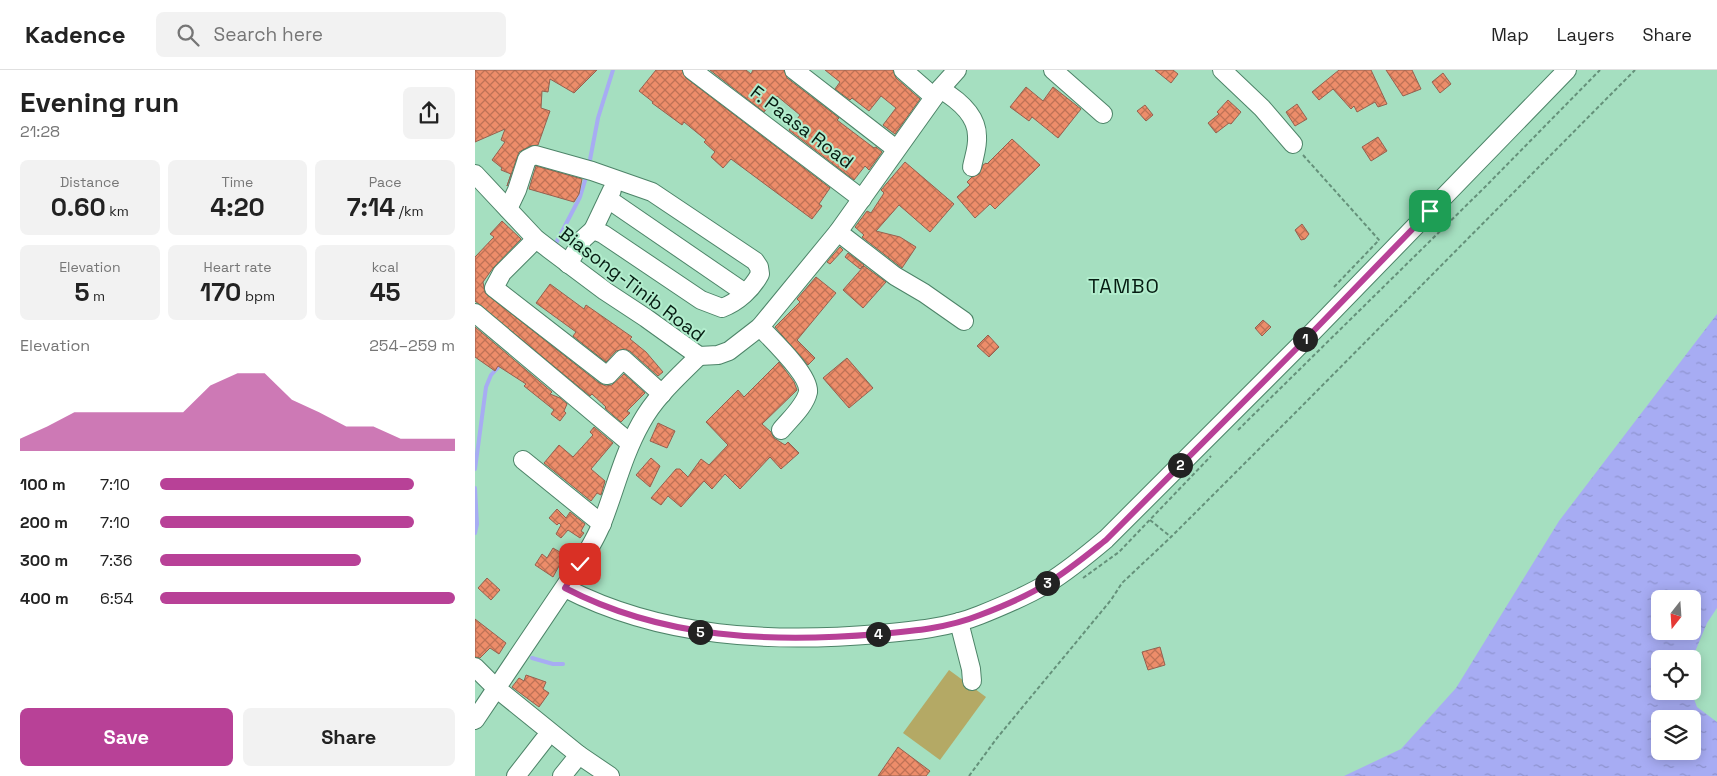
<!DOCTYPE html>
<html lang="en">
<head>
<meta charset="utf-8">
<style>
  :root { --surface:#fff; --page:#f2f2f2; --text:#222; --muted:#767676; --line:#e0e0e0; --accent:#b84197 }
  body { margin:0; font-family:"Space Grotesk",sans-serif; background:var(--page); color:var(--text); height:100vh; display:flex; flex-direction:column; font-size:19px; white-space:nowrap }
  * { box-sizing:border-box; margin:0 }
  p { font-size:16px; color:var(--muted) }
  .icon { flex:none; width:28px; height:28px; fill:none; stroke:currentColor; stroke-width:2; stroke-linecap:round; stroke-linejoin:round }
  .map { position:relative; flex:1; overflow:hidden }
  .panel { display:flex; flex-direction:column; background:var(--surface); width:475px }
  .panel>* { flex:none }
  .needle { width:32px; rotate:197deg }
  .tools { position:absolute; left:1176px; top:520px; display:grid; gap:10px }
  .tools a { display:grid; place-items:center; width:50px; height:50px; border-radius:8px; background:var(--surface); box-shadow:0 2px 12px #0003; font-size:25px }
  .pin { position:absolute; display:grid; place-items:center; width:42px; height:42px; color:#fff; margin:-21px; border-radius:10px; box-shadow:0 2px 8px #0006 }
  .km { position:absolute; width:25px; height:25px; margin:-12px; border-radius:50%; background:#222; color:#fff; font-size:14px; line-height:25px; text-align:center }
  .round { display:grid; place-items:center; flex:none; width:52px; height:52px; border-radius:8px; background:var(--page) }
  .overview { display:flex; align-items:center; justify-content:space-between; height:85px; padding:0 20px }
  h1 { font-size:28px; font-weight:700; line-height:38px }
  .stats { display:grid; grid-template-columns:repeat(3,1fr); gap:8px; height:85px; padding:5px 20px }
  .stats div { display:grid; align-content:center; border-radius:8px; background:var(--page); text-align:center }
  .stats b { font-size:25px; font-weight:700 }
  .stats small { font-size:14px; font-weight:400 }
  .stats p { font-size:14px }
  .chart { height:140px; padding:10px 20px }
  .chart p { display:flex; justify-content:space-between }
  .chart svg { width:100%; height:90px; margin-top:5px; fill:var(--accent); opacity:.7 }
  .button { display:flex; gap:10px; margin-top:auto; padding:10px 20px }
  .button a { flex:1; height:58px; border-radius:8px; background:var(--accent); color:#fff; font-size:20px; font-weight:700; line-height:58px; text-align:center }
  .button a+a { background:var(--page); color:var(--text) }
  ul { padding:0 20px; list-style:none; font-size:16px }
  li { display:grid; grid-template-columns:80px 60px 1fr; align-items:center; height:38px }
  li i { height:12px; border-radius:6px; background:var(--accent) }
  header { display:flex; align-items:center; gap:30px; box-sizing:border-box; height:70px; padding:0 25px; background:var(--surface); border-bottom:1px solid var(--line) }
  header strong { font-size:24px }
  nav { display:flex; gap:28px; margin-inline-start:auto; font-size:18px }
  .search { width:350px; height:45px; background:var(--page); display:flex; align-items:center; gap:12px; box-sizing:border-box; padding:0 18px; border-radius:8px; color:var(--muted); font-size:19px }
  main { display:flex; flex:1; min-height:0 }
  .map>svg:first-child { display:block }
  .pitch { fill:#b4a965 }
  .water { fill:url(#water-ripples); fill-rule:evenodd }
  .lines { fill:none; stroke-linecap:round; stroke-linejoin:round }
  .stream { stroke:#a7acf3; stroke-width:4 }
  .building { fill:url(#building-cross-hatch); stroke:#95614f }
  .minor-casing { stroke:#4d8468; stroke-width:20 }
  .path { stroke:#65917a; stroke-width:2; stroke-dasharray:4 2.5; stroke-linecap:butt }
  .minor { stroke:#fff; stroke-width:18 }
  .route-casing { stroke:#fff; stroke-width:10 }
  .route { stroke:#b84197; stroke-width:6 }
  .labels { text-anchor:middle; dominant-baseline:central; stroke-width:4; stroke-linejoin:round; paint-order:stroke }
  .street-label { font-size:19px; fill:#061c12; stroke:#b2edcd }
  .neighbourhood-label { font-size:20px; letter-spacing:1px; fill:#061c12; stroke:#b2edcd }
</style>
</head>
<body>
<header>
<strong>Kadence</strong>
<div class="search"><svg class="icon" aria-label="search" viewBox="0 0 24 24"><circle cx="10" cy="10" r="6"/><path d="M15 15l6 6"/></svg>Search here</div>
<nav><a>Map</a><a>Layers</a><a>Share</a></nav>
</header>
<main>
<section class="panel">
<div class="overview"><div><h1>Evening run</h1><p>21:28</p></div><a class="round"><svg class="icon" aria-label="share" viewBox="0 0 24 24"><path d="M12 15V3M7 8l5-5 5 5M5 13v7h14v-7"/></svg></a></div>
<div class="stats">
<div><p>Distance</p><b>0.60<small> km</small></b></div>
<div><p>Time</p><b>4:20</b></div>
<div><p>Pace</p><b>7:14<small> /km</small></b></div>
</div>
<div class="stats">
<div><p>Elevation</p><b>5<small> m</small></b></div>
<div><p>Heart rate</p><b>170<small> bpm</small></b></div>
<div><p>kcal</p><b>45</b></div>
</div>
<div class="chart"><p><span>Elevation</span>254–259 m</p>
<svg viewBox="0 0 160 44" preserveAspectRatio="none"><path d="M0 44V38L10 32L20 25L30 25L40 25L50 25L60 25L70 12L80 6L90 6L100 19L110 25L120 32L130 32L140 38L150 38L160 38V44z"/></svg>
</div>
<ul>
<li><b>100 m</b>7:10<i style="width:86%"></i></li>
<li><b>200 m</b>7:10<i style="width:86%"></i></li>
<li><b>300 m</b>7:36<i style="width:68%"></i></li>
<li><b>400 m</b>6:54<i style="width:100%"></i></li>
</ul>
<div class="button"><a>Save</a><a>Share</a></div>
</section>
<div class="map">
<svg width="1242" height="706" viewBox="0 0 1242 706">
  <defs>
    <pattern id="water-ripples" width="26" height="14" patternUnits="userSpaceOnUse" patternTransform="scale(1.25)"><rect width="26" height="14" fill="#a7acf3"/><path d="M2 4q2-2 4 0t4 0M15 11q2-2 4 0t4 0" fill="none" stroke="#8e93cf"/></pattern>
    <pattern id="building-cross-hatch" width="8" height="8" patternUnits="userSpaceOnUse" patternTransform="scale(1.25)"><rect width="8" height="8" fill="#ed8d6a"/><path d="M0 0l8 8M0 8l8-8" fill="none" stroke="#be7256"/></pattern>
  </defs>
  <rect width="100%" height="100%" fill="#a5dfc0"/>
  <polygon class="pitch" points="474,600 511,627 465,690 428,663"/>
  <path class="water" d="M1242,244v294l-10,15 -15,36h-32v32h31l6,16 20,15v54h-373l57,-27 55,-61 103,-167zM1185,529h33v32h-33zM1185,649h33v32h-33z"/>
  <g class="lines">
    <g class="stream">
      <polyline points="114,95 123,48 138,0"/>
      <polyline points="81,173 105,127 112,104"/>
      <polyline points="0,399 11,317 16,305 27,293"/>
      <polyline points="0,418 2,454 0,463"/>
      <polyline points="57,588 78,594 88,594"/>
    </g>
  </g>
  <g class="building">
    <polygon points="0,0 122,0 99,23 75,9 73,22 67,21 66,38 75,41 63,75 55,76 44,82 32,116 36,104 26,100 27,98 17,90 30,72 26,70 30,59 0,72"/>
    <polygon points="181,0 207,0 211,8 355,118 344,134 347,136 337,149 256,89 248,98 236,87 240,82 229,72 231,70 209,52 207,55 177,33 178,32 164,21"/>
    <polygon points="235,0 271,0 276,4 278,0 309,0 312,8 364,48 362,50 399,78 401,77 407,82 394,100 390,96 379,110 314,60 325,45 302,26 289,42"/>
    <polygon points="350,0 418,0 421,8 445,29 420,64 408,55 421,38 406,26 394,41 377,28 375,30 360,19 365,12"/>
    <polygon points="680,0 698,0 703,4 696,13"/>
    <polygon points="864,0 896,0 912,34 903,37 900,32 882,42 879,36 876,39 858,19 844,30 837,22"/>
    <polygon points="911,0 937,0 946,19 928,26"/>
    <polygon points="968,3 976,14 965,23 957,12"/>
    <polygon points="551,17 568,31 578,17 606,39 583,68 557,47 554,51 535,37"/>
    <polygon points="753,30 766,42 756,54 754,53 741,63 733,53 744,44 742,42"/>
    <polygon points="822,34 832,49 820,56 811,42"/>
    <polygon points="670,35 678,45 671,51 662,41"/>
    <polygon points="903,67 912,81 896,91 887,77"/>
    <polygon points="537,69 565,95 520,139 515,134 500,148 482,127 495,115 492,112 497,107 504,104 508,95 511,93 512,94"/>
    <polygon points="430,92 479,134 455,162 424,135 401,161 425,167 441,177 427,198 387,167 389,165 380,157 392,141 396,143 409,123 406,120"/>
    <polygon points="61,96 107,109 104,124 99,132 54,119"/>
    <polygon points="27,151 46,169 18,198 8,212 10,223 124,313 131,316 137,315 149,304 170,323 152,341 155,343 146,352 130,338 131,337 117,324 115,326 0,231 0,187 19,167 15,164"/>
    <polygon points="827,154 834,164 830,169 826,170 820,160"/>
    <polygon points="365,177 368,180 355,194 352,192"/>
    <polygon points="373,183 389,195 385,199 370,187"/>
    <polygon points="389,196 411,212 388,238 368,220"/>
    <polygon points="341,207 361,223 322,270 340,288 333,295 300,257 325,232 322,229"/>
    <polygon points="75,214 109,239 111,235 157,267 155,269 171,282 188,302 183,306 155,281 150,279 141,281 131,292 98,266 101,262 61,233"/>
    <polygon points="788,250 796,257 787,266 780,258"/>
    <polygon points="0,257 77,322 75,324 85,328 92,334 89,341 91,343 85,351 76,344 79,340 49,316 51,314 23,296 20,301 0,287"/>
    <polygon points="513,265 524,277 514,287 502,276"/>
    <polygon points="372,288 398,318 374,338 348,308"/>
    <polygon points="304,292 319,312 322,320 287,354 296,362 299,368 310,375 313,372 324,383 306,399 295,387 265,419 250,404 237,419 229,411 206,437 193,426 186,435 176,428 201,399 205,399 213,407 226,389 234,395 253,375 231,352 263,320 269,327"/>
    <polygon points="183,353 200,361 192,378 175,371"/>
    <polygon points="119,357 138,373 116,399 130,411 126,425 122,423 116,431 69,393 84,375 98,387 118,365 115,362"/>
    <polygon points="176,388 185,396 175,417 161,405"/>
    <polygon points="82,439 91,448 95,442 110,454 106,461 109,463 105,468 93,460 86,468 81,464 86,455 84,453 82,455 74,448"/>
    <polygon points="78,478 90,485 78,507 60,495 67,484 72,488"/>
    <polygon points="12,508 25,520 16,530 3,518"/>
    <polygon points="0,549 31,573 24,584 15,578 5,588 0,587"/>
    <polygon points="685,577 690,595 673,600 667,582"/>
    <polygon points="51,605 71,612 68,619 74,623 64,637 37,617 44,608 49,611"/>
    <polygon points="423,677 455,701 451,706 403,706"/>
  </g>
  <g class="lines">
    <g class="minor-casing">
      <g id="minor">
        <polyline points="217,0 387,129"/>
        <polyline points="319,0 421,79"/>
        <polyline points="428,0 459,27"/>
        <polyline points="578,0 628,44"/>
        <polyline points="747,0 787,38 818,74"/>
        <path d="M465,19c17,10 37,25 37,47 1,10 -3,21 -5,31"/>
        <polyline points="0,104 61,169 74,179 130,221 171,248 224,286"/>
        <polyline points="133,129 270,223"/>
        <path d="M33,139l9,-19 10,-31 8,-4 57,16 60,21 103,69 4,6 1,7c-8,15 -22,28 -38,34l-21,-8 -98,-66 -10,-4 -10,9 -15,25"/>
        <polyline points="118,160 137,120"/>
        <polyline points="363,162 420,206 449,223 489,251"/>
        <polyline points="61,169 27,203 19,218 131,305 133,305 148,289 187,324"/>
        <polyline points="0,243 155,373"/>
        <path d="M285,257c11,12 50,48 48,65 -3,14 -18,27 -27,38"/>
        <polyline points="224,286 243,285 254,281 285,257 363,162 465,19 482,0"/>
        <polyline points="48,390 127,454"/>
        <path d="M90,518c97,50 207,55 314,46 34,-3 69,-6 101,-19 20,-8 50,-21 68,-32 21,-13 39,-28 58,-44l194,-194 267,-275"/>
        <polyline points="484,552 496,599 497,611"/>
        <polyline points="0,597 21,618 104,685 135,706"/>
        <path d="M0,650l105,-156c8,-13 16,-26 22,-41 13,-33 21,-68 39,-100 14,-26 37,-46 58,-67"/>
        <polyline points="41,706 69,670"/>
        <polyline points="87,706 104,685"/>
      </g>
    </g>
    <g class="path">
      <polyline points="828,85 905,171"/>
      <polyline points="859,217 904,170"/>
      <polyline points="763,360 1011,116 1125,0"/>
      <polyline points="675,450 696,467"/>
      <polyline points="608,508 644,482 736,386"/>
      <polyline points="494,706 522,668 636,530 647,513 696,467 823,340 1160,0"/>
    </g>
    <use href="#minor" class="minor"/>
  </g>
  <g class="lines">
    <g class="route-casing">
      <path id="route" d="M105,494l-15,24c98,51 206,55 314,46 34,-3 69,-6 101,-19 21,-8 49,-20 68,-32 21,-13 39,-28 58,-43l194,-195 130,-134"/>
    </g>
    <use href="#route" class="route"/>
  </g>
  <g class="labels">
    <g class="street-label">
      <text transform="translate(327 57) rotate(37)">F. Paasa Road</text>
      <text transform="translate(157 214) rotate(37)">Biasong-Tinib Road</text>
    </g>
    <g class="neighbourhood-label">
      <text x="649" y="216">TAMBO</text>
    </g>
  </g>
</svg>
<div class="tools">
<a><svg class="needle" viewBox="-14 -14 28 28"><path d="M0-13l5 13h-10z" fill="#e53935"/><path d="M0 13l5-13h-10z" fill="#767676"/></svg></a>
<a><svg class="icon" aria-label="locate" viewBox="0 0 24 24"><circle cx="12" cy="12" r="6"/><path d="M12 2v4M12 18v4M2 12h4M18 12h4"/></svg></a>
<a><svg class="icon" aria-label="layers" viewBox="0 0 24 24"><path d="M12 4l9 5-9 5-9-5zM3 14l9 5 9-5"/></svg></a>
</div>
<div class="pin" style="left:955px;top:141px;background:#1e9e55"><svg class="icon" aria-label="arrive" viewBox="0 0 24 24"><path d="M6 21V4h12l-3 4 3 4H6"/></svg></div>
<div class="pin" style="left:105px;top:494px;background:#d93025"><svg class="icon" aria-label="check" viewBox="0 0 24 24"><path d="M5 12l5 5 9-10"/></svg></div>
<b class="km" style="left:830px;top:269px">1</b>
<b class="km" style="left:705px;top:395px">2</b>
<b class="km" style="left:572px;top:513px">3</b>
<b class="km" style="left:403px;top:564px">4</b>
<b class="km" style="left:225px;top:562px">5</b>
</div>
</main>
</body>
</html>
